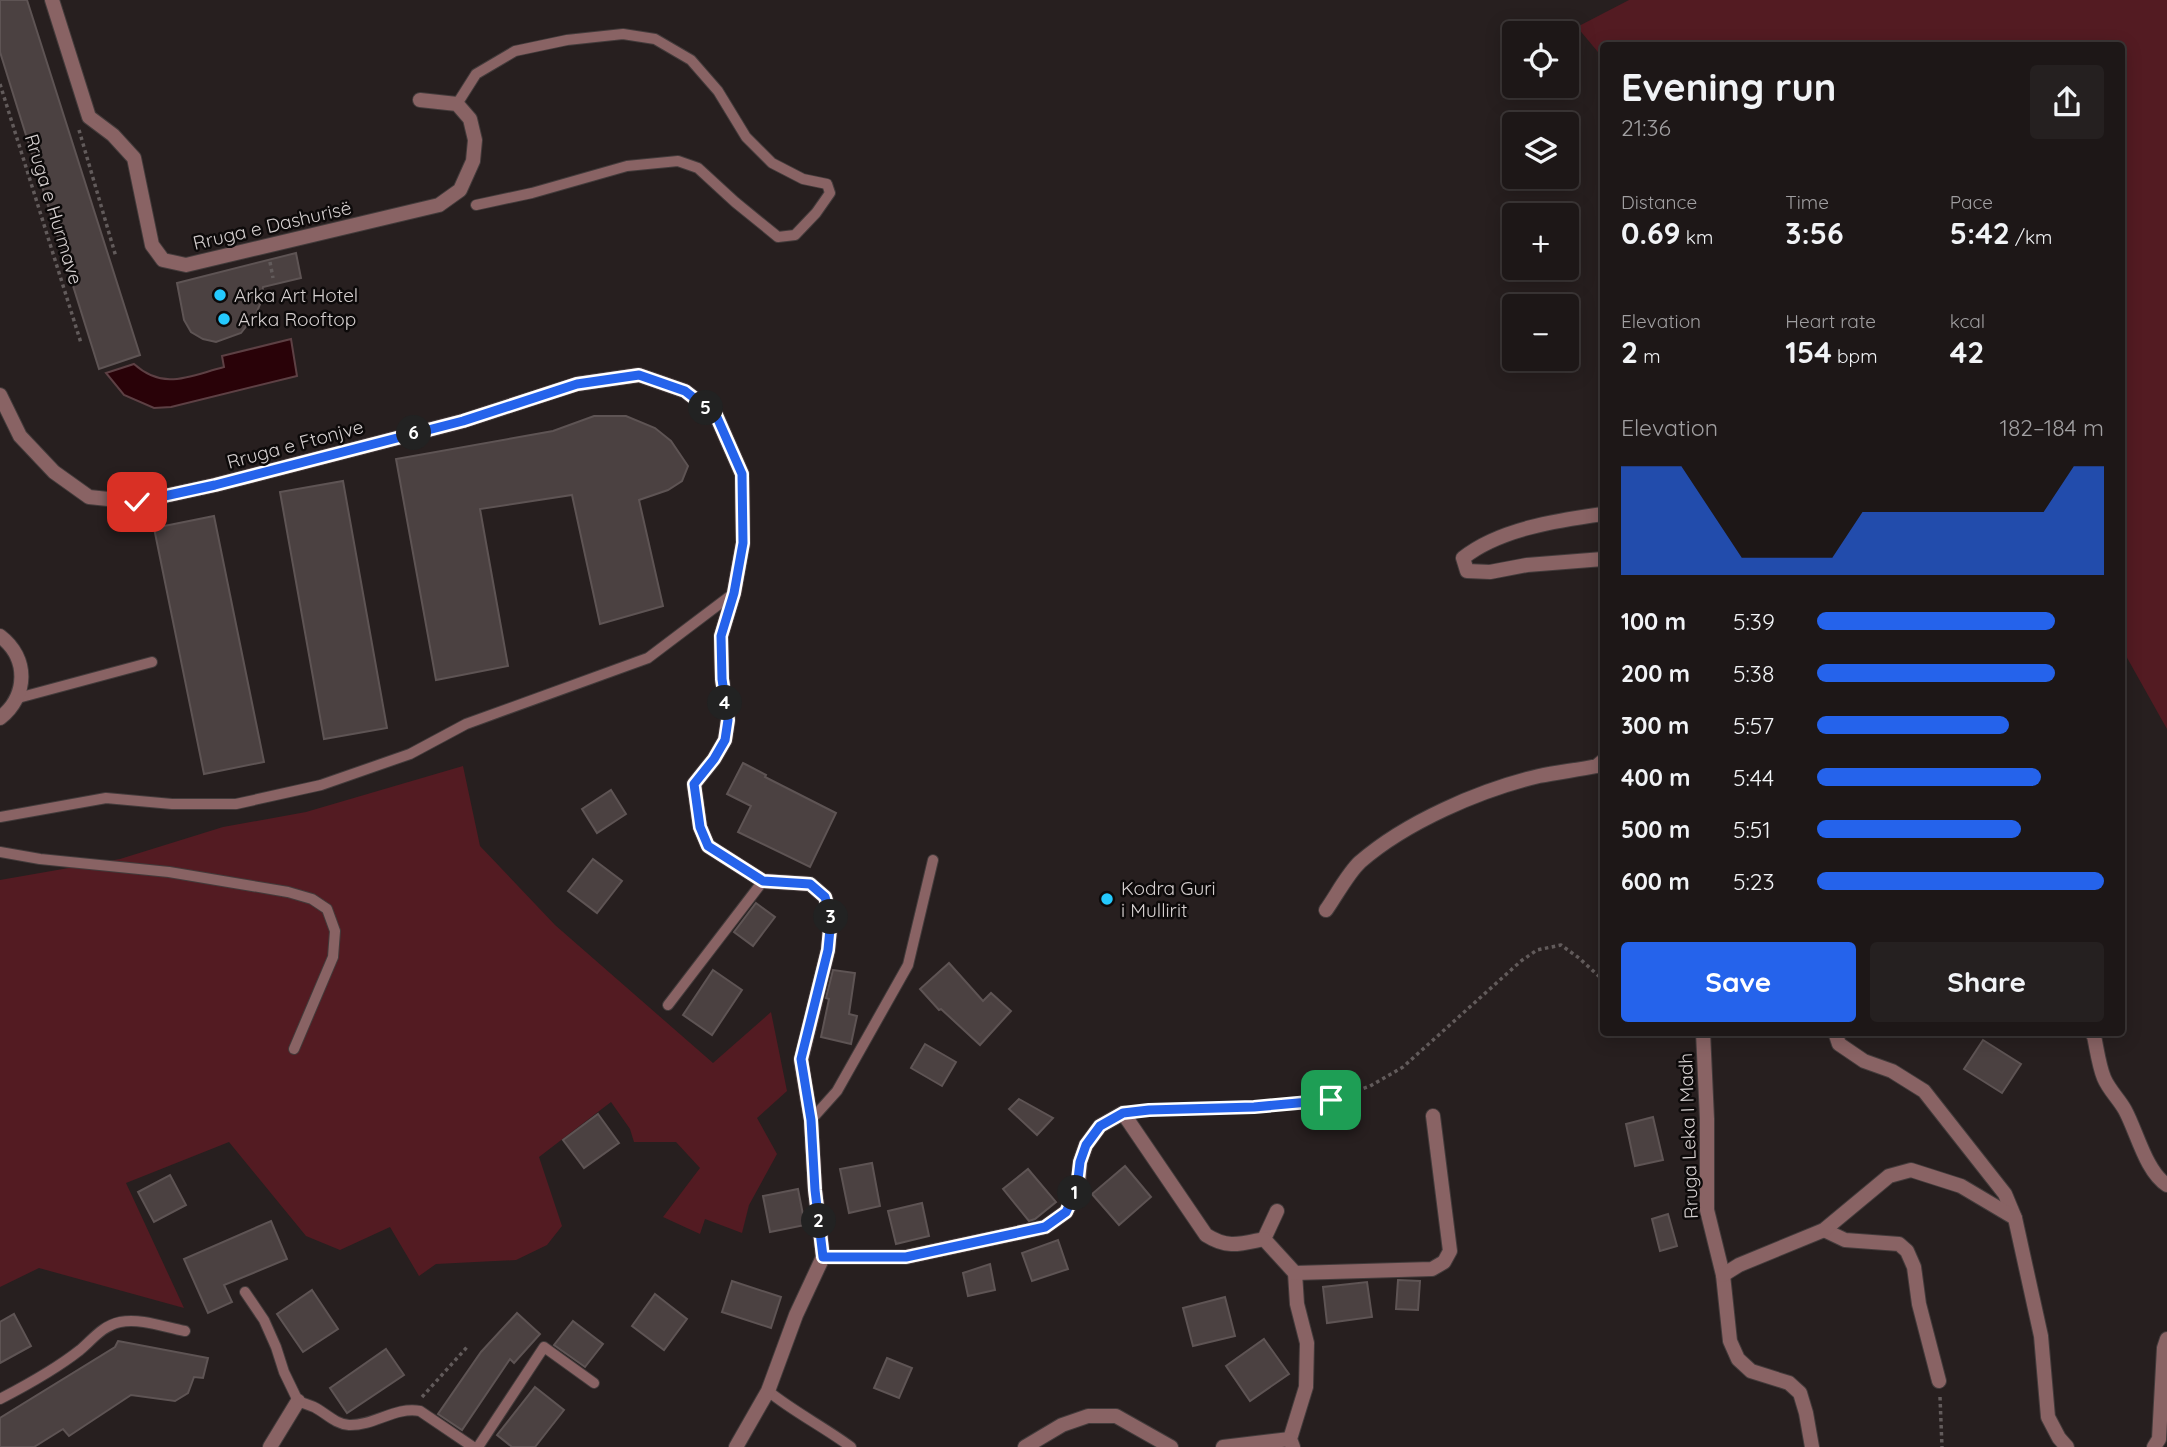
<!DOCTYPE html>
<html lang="en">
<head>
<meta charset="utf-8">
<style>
  :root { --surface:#1d1717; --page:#252020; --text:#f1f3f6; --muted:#a09fa1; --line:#3b3636; --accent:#2563eb }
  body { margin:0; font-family:Quicksand,sans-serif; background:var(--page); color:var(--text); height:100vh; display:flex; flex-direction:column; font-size:26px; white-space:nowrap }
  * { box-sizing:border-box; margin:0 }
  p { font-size:23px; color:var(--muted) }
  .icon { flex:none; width:38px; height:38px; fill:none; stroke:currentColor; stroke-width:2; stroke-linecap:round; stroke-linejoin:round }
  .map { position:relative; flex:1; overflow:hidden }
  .side { position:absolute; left:1600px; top:42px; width:525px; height:994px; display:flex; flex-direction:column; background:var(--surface); border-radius:7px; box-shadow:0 4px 18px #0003,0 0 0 2px var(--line) }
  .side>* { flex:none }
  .controls { position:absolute; left:1502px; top:21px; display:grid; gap:14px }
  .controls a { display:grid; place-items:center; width:77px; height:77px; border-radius:7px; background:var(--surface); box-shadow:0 4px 18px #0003,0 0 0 2px var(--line); font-size:35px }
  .pin { position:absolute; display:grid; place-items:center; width:60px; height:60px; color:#fff; margin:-30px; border-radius:14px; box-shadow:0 4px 10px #0006 }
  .km { position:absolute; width:35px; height:35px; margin:-18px; border-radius:50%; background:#222; color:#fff; font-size:19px; line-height:35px; text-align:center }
  .round { display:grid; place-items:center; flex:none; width:74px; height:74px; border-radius:7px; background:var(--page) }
  .overview { display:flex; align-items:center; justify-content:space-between; height:119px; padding:0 21px }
  h1 { font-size:38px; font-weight:700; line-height:52px }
  .figures { display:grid; grid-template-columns:repeat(3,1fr); gap:10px; height:119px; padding:7px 21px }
  .figures div { display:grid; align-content:center }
  .figures b { font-size:30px; font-weight:700 }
  .figures small { font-size:19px; font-weight:400 }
  .figures p { font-size:19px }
  .chart { height:196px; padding:14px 21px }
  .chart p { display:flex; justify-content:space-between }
  .chart svg { width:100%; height:126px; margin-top:7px; fill:var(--accent); opacity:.7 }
  .cta { display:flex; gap:14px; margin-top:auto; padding:14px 21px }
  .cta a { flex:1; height:80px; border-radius:7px; background:var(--accent); color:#fff; font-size:28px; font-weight:700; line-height:80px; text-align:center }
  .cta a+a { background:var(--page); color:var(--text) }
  ul { padding:0 21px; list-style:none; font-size:23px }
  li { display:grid; grid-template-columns:112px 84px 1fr; align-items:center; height:52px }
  li i { height:18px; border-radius:9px; background:var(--accent) }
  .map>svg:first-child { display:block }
  .green { fill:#531b22 }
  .water { fill:#290208; stroke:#5d4044; stroke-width:2 }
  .building { fill:#4b4141; stroke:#5e5454; stroke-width:2 }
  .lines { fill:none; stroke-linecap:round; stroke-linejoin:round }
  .lane-casing { stroke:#433b3b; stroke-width:12 }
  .street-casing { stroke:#433b3b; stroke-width:16 }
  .path { stroke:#625b5b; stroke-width:3.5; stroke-dasharray:3.5 3.5; stroke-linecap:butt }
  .lane { stroke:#896364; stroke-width:10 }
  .street { stroke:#896364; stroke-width:14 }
  .route-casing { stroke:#fff; stroke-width:14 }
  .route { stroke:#2563eb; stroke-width:9 }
  .poi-dot { fill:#24c9fe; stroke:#0d0a0a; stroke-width:2.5 }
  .labels { text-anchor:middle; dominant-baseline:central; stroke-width:5; stroke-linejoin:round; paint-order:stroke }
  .street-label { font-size:19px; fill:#d6d0d0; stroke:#0d0a0a }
  .poi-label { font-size:19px; fill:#d6d0d0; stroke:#0d0a0a; text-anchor:start }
</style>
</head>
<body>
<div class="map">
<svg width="2167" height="1447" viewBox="0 0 2167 1447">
  <rect width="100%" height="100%" fill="#271f1f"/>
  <g class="green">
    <polygon points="1629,0 2167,0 2167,729 2121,647 2121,46 1603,46 1603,58 1577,27"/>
    <polygon points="463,766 480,846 555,925 713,1063 771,1012 787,1091 757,1118 777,1154 749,1205 742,1233 705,1219 700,1234 663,1217 700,1168 676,1142 634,1142 630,1129 611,1102 539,1157 562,1226 547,1245 516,1260 436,1264 419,1276 390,1227 340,1250 306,1236 229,1142 126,1183 184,1308 39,1268 0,1287 0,880 120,859 223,827 306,812"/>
  </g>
  <path class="water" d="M291,339l6,37 -126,31 -17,1 -30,-13 -18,-22 28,-9c30,27 55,12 90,3l-2,-11z"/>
  <g class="building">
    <polygon points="0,0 27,0 140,355 99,369 0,52"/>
    <polygon points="296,253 301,278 263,287 261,302 256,314 241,333 216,342 203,339 191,332 184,320 177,283"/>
    <polygon points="594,416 626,416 655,428 671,441 688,466 682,481 668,490 639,500 663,606 600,624 572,495 480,509 508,666 436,680 396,459 553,431"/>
    <polygon points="343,481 387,728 324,739 280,492"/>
    <polygon points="214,516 264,762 204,774 154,528"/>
    <polygon points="743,763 766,775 765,777 836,813 810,867 738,832 751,806 727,794"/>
    <polygon points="611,790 626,814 597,833 582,809"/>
    <polygon points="593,859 622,881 597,913 568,891"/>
    <polygon points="756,903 775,917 753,946 734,932"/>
    <polygon points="949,963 983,1001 991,993 1011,1011 980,1045 941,1009 939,1010 920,989"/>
    <polygon points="713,970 742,990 712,1035 683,1015"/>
    <polygon points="833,970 855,973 849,1014 857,1016 851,1044 821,1037 829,999 826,998"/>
    <polygon points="1983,1040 2021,1064 2002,1093 1964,1069"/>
    <polygon points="925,1044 956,1062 942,1086 911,1068"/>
    <polygon points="1019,1099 1053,1118 1037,1135 1009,1109"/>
    <polygon points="598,1114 619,1143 584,1168 563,1140"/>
    <polygon points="1653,1117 1663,1160 1635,1166 1626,1124"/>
    <polygon points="872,1163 880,1206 849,1213 840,1169"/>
    <polygon points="1125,1166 1151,1197 1119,1225 1092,1194"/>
    <polygon points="1028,1169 1056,1202 1035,1219 1029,1221 1003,1189"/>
    <polygon points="170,1175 186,1205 154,1222 138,1192"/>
    <polygon points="798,1189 805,1225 770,1232 763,1196"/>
    <polygon points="922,1203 929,1236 896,1244 888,1211"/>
    <polygon points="1668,1214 1677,1246 1660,1251 1652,1219"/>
    <polygon points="271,1221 287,1259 224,1285 232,1302 208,1313 184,1259"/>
    <polygon points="1058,1240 1068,1269 1032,1281 1022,1253"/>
    <polygon points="990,1264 995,1290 968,1296 963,1273"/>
    <polygon points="1398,1280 1420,1281 1418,1310 1396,1309"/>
    <polygon points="732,1281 781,1297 771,1328 722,1312"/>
    <polygon points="1367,1282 1372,1317 1327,1323 1323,1287"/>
    <polygon points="312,1290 338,1329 303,1352 277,1314"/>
    <polygon points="655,1294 687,1319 664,1350 632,1326"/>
    <polygon points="1225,1297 1235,1336 1193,1346 1183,1308"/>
    <polygon points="517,1313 540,1334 514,1363 510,1359 462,1430 438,1414 481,1352"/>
    <polygon points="14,1314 31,1346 0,1363 0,1322"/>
    <polygon points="573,1321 603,1344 585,1367 554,1345"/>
    <polygon points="1264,1339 1289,1374 1250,1401 1226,1366"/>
    <polygon points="118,1341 208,1358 203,1378 194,1377 188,1393 175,1401 131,1395 69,1436 63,1429 34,1447 0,1447 0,1418 115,1347"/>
    <polygon points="386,1349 404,1375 347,1413 330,1388"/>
    <polygon points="887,1358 912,1368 899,1398 874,1388"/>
    <polygon points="535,1387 564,1410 535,1447 512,1447 497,1435"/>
  </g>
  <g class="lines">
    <g class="lane-casing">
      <g id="lane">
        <polyline points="457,104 476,74 515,51 567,40 623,34 655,39 691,60 718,91 746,137 772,163 803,179 827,184 830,193 816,213 795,235 778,237 735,202 698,168 678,161 627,166 532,193 476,205"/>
        <polyline points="18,698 152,662"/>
        <polyline points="0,817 106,798 172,804 236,804 321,785 410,754 466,724 648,658 734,593"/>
        <polyline points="0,852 40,859 169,872 288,892 312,899 327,909 335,931 333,957 294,1049"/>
        <polyline points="668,1005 763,881"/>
        <polyline points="811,1120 837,1091 908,965 933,860"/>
        <path d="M245,1292l19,28 12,27 8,25 14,29c5,2 11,4 16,6 12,6 21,17 35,18 25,1 47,-19 71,-14l53,36"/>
        <path d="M768,1391c26,21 56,36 83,56"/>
        <path d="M0,1399c27,-14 56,-30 80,-49 13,-11 22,-24 40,-28 21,-4 44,5 65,9"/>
        <polyline points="478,1447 544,1347 594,1383"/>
      </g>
    </g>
    <g class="street-casing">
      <g id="street">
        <polyline points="52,0 89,117 113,135 134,158 152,245 163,260 186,265 439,205 460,190 473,161 475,140 470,119 457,104 420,100"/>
        <polyline points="0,395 20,436 54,472 89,497 137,502 215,485 463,421 577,384 639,375 685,391 716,415 742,474 743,543 734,593 721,636 722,679 728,720 725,740 714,759 694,784 700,827 708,846 763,881 810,884 825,897 831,918 828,950 801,1060 811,1120 815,1190 823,1257 796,1315 768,1391 736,1447"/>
        <path d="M1603,514c-44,6 -104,15 -140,44l4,13 23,1 37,-7 76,-6"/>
        <path d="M0,636c29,22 28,60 0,82"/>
        <path d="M1326,910c10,-14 22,-37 34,-48 46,-40 120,-72 179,-86 19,-4 39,-6 58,-10l6,-5"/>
        <polyline points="1703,1032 1707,1119 1707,1210 1723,1275 1730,1341 1738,1359 1751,1371 1789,1383 1800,1393 1806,1413 1812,1447"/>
        <polyline points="1835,1032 1839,1044 1864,1061 1892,1071 1924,1091 2005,1194 2015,1218"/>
        <path d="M2091,1032l3,4c3,14 5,30 10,42 5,12 15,21 21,32 12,22 21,62 42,75"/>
        <polyline points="1277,1211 1264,1239 1295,1273 1297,1304 1307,1343 1306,1387 1290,1439 1293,1447"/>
        <polyline points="1824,1230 1845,1240 1899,1244 1907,1251 1914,1267 1919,1304 1939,1381"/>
        <path d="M823,1257h83l139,-30 21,-15 12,-24 2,-26 6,-17 14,-19 23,-13 83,122c22,14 34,9 58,4"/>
        <polyline points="1295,1273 1432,1269 1444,1262 1450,1251 1433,1116"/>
        <polyline points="1723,1275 1739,1265 1824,1230 1889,1176 1911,1170 1961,1186 2015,1218 2041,1336 2048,1417 2059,1438 2067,1447"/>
        <polyline points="270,1447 298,1401"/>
        <polyline points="1025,1447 1062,1425 1088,1416 1116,1416 1171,1447"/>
        <polyline points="1223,1447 1290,1439"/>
        <polyline points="2154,1447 2159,1439 2164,1348 2167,1339"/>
      </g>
    </g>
    <g class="path">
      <polyline points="0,84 81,343"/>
      <polyline points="79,130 116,257"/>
      <polyline points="270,262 273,278"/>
      <polyline points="1142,1111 1254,1107 1331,1100 1370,1086 1403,1067 1521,961 1537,950 1561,945 1579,958 1603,980"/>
      <polyline points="422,1397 468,1346"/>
      <polyline points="1940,1397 1942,1447"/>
    </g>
    <use href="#lane" class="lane"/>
    <use href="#street" class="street"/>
  </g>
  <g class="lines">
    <g class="route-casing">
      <polyline id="route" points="137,502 215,485 463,421 577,384 639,375 685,391 716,415 742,474 743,543 734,593 721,636 722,679 728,720 725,740 714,759 694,784 700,827 708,846 763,881 810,884 825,897 831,918 828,950 801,1059 811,1120 815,1190 823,1257 906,1257 1045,1227 1066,1212 1077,1188 1080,1162 1086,1145 1100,1126 1123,1113 1149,1110 1254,1107 1331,1100"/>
    </g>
    <use href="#route" class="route"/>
  </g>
  <g class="poi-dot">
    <circle cx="220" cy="295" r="7"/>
    <circle cx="224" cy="319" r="7"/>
    <circle cx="1107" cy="899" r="7"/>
  </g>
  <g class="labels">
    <g class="street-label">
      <text transform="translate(54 209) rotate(73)">Rruga e Hurmave</text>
      <text transform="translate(272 225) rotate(-13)">Rruga e Dashurisë</text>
      <text transform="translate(295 444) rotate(-15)">Rruga e Ftonjve</text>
      <text transform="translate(1688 1136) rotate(-92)">Rruga Leka I Madh</text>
    </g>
    <g class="poi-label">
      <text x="234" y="295">Arka Art Hotel</text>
      <text x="238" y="319">Arka Rooftop</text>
      <text x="1121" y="888">Kodra Guri<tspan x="1121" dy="22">i Mullirit</tspan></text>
    </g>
  </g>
</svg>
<div class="controls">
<a><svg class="icon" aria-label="locate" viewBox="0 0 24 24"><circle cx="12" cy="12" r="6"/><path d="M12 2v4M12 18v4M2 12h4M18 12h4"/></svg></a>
<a><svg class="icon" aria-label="layers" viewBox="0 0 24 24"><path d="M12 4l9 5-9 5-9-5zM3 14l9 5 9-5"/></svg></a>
<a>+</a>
<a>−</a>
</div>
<div class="pin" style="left:1331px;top:1100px;background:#1e9e55"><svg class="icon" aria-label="arrive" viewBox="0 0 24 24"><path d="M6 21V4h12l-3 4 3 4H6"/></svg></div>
<div class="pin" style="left:137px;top:502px;background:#d93025"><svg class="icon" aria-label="check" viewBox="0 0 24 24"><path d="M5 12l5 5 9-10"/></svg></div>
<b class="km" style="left:1075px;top:1193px">1</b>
<b class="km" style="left:819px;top:1221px">2</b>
<b class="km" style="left:831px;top:917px">3</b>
<b class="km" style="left:725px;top:703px">4</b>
<b class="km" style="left:706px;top:408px">5</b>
<b class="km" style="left:414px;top:433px">6</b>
<section class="side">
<div class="overview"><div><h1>Evening run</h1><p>21:36</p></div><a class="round"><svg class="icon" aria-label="share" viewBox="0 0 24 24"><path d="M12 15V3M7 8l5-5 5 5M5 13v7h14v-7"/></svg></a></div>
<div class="figures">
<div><p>Distance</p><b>0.69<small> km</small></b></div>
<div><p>Time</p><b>3:56</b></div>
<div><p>Pace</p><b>5:42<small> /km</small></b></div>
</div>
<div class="figures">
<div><p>Elevation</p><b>2<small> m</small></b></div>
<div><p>Heart rate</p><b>154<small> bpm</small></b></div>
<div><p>kcal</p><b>42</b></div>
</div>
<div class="chart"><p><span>Elevation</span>182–184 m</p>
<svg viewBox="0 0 160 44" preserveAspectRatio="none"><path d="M0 44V6L10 6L20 6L30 22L40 38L50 38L60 38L70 38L80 22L90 22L100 22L110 22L120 22L130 22L140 22L150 6L160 6V44z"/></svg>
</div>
<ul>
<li><b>100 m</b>5:39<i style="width:83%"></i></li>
<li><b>200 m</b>5:38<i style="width:83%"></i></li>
<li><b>300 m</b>5:57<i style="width:67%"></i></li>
<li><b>400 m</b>5:44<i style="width:78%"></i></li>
<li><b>500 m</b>5:51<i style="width:71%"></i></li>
<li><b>600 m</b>5:23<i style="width:100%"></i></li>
</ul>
<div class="cta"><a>Save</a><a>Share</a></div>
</section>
</div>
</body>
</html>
